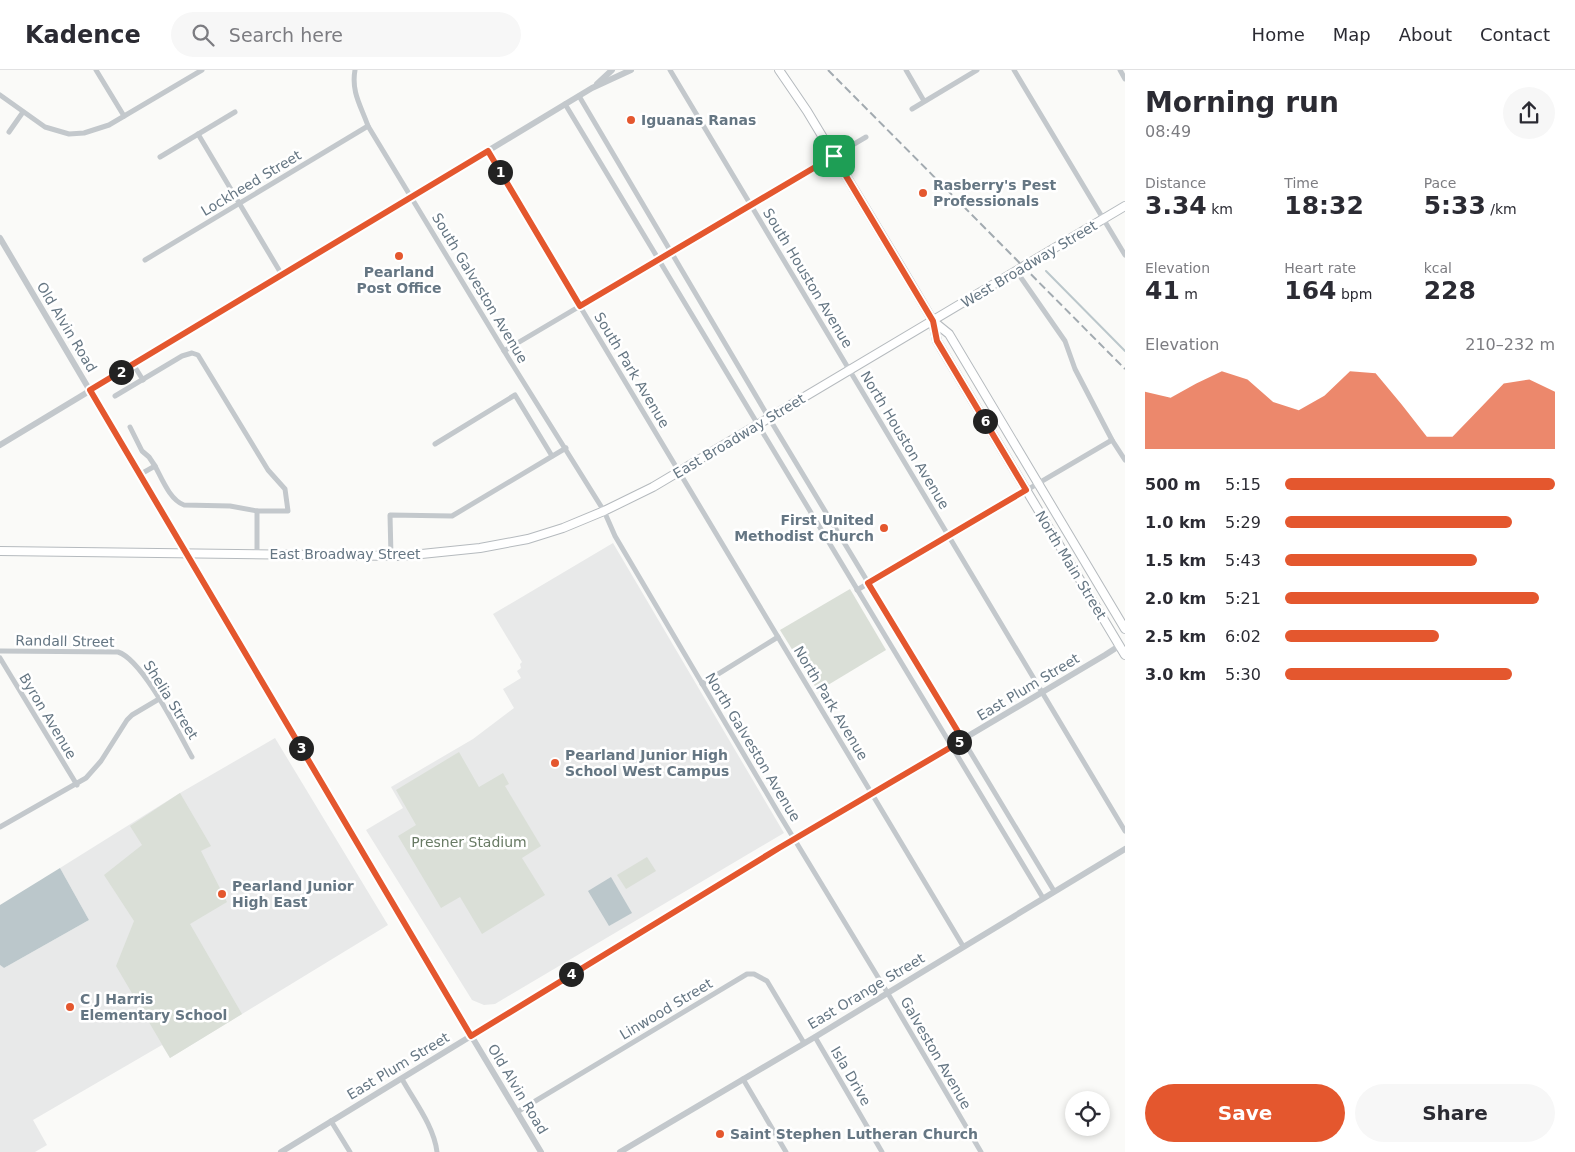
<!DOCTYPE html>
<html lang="en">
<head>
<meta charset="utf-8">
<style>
  :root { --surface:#fff; --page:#f7f7f7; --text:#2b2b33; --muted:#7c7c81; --line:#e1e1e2; --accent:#e4572e }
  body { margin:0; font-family:"DejaVu Sans",sans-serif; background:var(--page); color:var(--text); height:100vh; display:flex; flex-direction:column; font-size:19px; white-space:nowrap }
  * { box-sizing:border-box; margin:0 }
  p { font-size:16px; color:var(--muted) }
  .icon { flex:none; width:28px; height:28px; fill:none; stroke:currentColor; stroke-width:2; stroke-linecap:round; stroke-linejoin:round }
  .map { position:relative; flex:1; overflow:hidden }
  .details { display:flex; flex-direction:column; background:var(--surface); width:450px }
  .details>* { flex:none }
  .controls { position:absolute; left:1065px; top:1021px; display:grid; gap:10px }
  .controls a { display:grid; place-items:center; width:45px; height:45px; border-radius:50%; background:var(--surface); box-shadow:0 2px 8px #0003; font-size:25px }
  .pin { position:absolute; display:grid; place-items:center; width:42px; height:42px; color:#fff; margin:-21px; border-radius:10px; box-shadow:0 2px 8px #0006 }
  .km { position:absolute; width:25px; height:25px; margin:-12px; border-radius:50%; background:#222; color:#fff; font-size:14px; line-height:25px; text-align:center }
  .round { display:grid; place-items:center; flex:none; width:52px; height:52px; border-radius:26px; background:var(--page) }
  .summary { display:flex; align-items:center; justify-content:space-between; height:85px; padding:0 20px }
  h1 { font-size:28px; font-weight:700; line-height:38px }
  .figures { display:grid; grid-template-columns:repeat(3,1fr); gap:8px; height:85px; padding:5px 20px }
  .figures div { display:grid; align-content:center }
  .figures b { font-size:25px; font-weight:700 }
  .figures small { font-size:14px; font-weight:400 }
  .figures p { font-size:14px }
  .chart { height:140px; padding:10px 20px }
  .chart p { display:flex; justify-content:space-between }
  .chart svg { width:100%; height:90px; margin-top:5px; fill:var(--accent); opacity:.7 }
  .action { display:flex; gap:10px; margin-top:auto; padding:10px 20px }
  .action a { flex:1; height:58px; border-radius:30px; background:var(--accent); color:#fff; font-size:20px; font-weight:700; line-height:58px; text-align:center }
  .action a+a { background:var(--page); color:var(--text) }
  ul { padding:0 20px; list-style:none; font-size:16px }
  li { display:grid; grid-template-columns:80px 60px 1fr; align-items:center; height:38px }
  li i { height:12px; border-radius:6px; background:var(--accent) }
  header { display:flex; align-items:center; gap:30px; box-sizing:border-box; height:70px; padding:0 25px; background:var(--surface); border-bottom:1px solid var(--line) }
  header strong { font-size:24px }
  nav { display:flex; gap:28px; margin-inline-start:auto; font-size:18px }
  .search { width:350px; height:45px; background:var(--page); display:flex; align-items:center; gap:12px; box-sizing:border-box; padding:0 18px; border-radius:28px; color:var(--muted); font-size:19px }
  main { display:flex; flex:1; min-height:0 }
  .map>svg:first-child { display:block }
  .built { fill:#e8e9e9 }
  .green { fill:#dadfd7 }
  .water { fill:#bbc7cb }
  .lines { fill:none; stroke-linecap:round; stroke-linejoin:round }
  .stream { stroke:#bbc7cb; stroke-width:2 }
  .primary-casing { stroke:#b5babe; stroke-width:10 }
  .minor { stroke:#c3c8cc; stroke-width:5 }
  .tertiary { stroke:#c3c8cc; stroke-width:6 }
  .primary { stroke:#fff; stroke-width:8 }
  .rail { stroke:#a2aab0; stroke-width:2; stroke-dasharray:8 4; stroke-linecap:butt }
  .route-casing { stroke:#fff; stroke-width:10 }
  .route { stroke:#e4572e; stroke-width:6 }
  .poi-dot { fill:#e4572e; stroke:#fff; stroke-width:2 }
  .labels { text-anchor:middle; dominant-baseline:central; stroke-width:5; stroke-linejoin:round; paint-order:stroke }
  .poi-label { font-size:14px; font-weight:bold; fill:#657683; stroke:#fff; text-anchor:start }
  .street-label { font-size:14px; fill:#657683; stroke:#fff }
  .park-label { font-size:14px; fill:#687a64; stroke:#fff }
</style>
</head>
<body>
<header>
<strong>Kadence</strong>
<div class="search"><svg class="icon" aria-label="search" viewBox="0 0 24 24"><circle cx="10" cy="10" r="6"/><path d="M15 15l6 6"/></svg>Search here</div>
<nav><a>Home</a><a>Map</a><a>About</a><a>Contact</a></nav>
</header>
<main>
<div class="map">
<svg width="1125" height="1082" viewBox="0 0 1125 1082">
  <rect width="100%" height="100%" fill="#fafaf8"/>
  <g class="built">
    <polygon points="613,473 784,763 495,934 484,935 472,930 366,760 403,738 391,717 473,669 514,638 503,619 521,608 517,601 521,598 520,594 522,592 493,544"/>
    <polygon points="275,668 388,855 170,988 162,975 33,1050 47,1075 35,1082 0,1082 0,895 4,898 89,850 60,798 180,723"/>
  </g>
  <g class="green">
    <polygon points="850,519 886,580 818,621 780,560"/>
    <polygon points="459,682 479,717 503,703 509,714 505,716 541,776 522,788 545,825 482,864 460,827 441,838 398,766 416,755 396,720"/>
    <polygon points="180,723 211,776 201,781 227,832 190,854 242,944 170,988 116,896 134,851 104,805 142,775 130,756"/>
    <polygon points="647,787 656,801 626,819 617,805"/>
  </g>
  <g class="water">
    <polygon points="60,798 89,850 4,898 0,895 0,835"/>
    <polygon points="611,807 632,843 609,856 588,821"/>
  </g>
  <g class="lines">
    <polyline class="stream" points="1046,201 1125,281"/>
    <g class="primary-casing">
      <g id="primary">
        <polyline points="779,0 807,41 907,207 933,251 937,271 1125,585"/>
        <polyline points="933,251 949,264 1125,559"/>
        <polyline points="0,481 402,486 480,478 528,469 563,458 604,441 653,417 1125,136"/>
      </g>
    </g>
    <g class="minor">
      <polyline points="96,0 124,46"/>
      <path d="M355,0c-4,22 6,36 13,56l141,233 95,152 11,25 164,278 108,178 94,160"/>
      <polyline points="670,0 1125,761"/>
      <polyline points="906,0 924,31"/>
      <polyline points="1014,0 1125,185"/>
      <polyline points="1120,0 1125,9"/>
      <polyline points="0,25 45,57 69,64 84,63 109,55 202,0"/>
      <polyline points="579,26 769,348 1054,821"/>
      <polyline points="565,34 1043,828"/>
      <polyline points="912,39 977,0"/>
      <polyline points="9,62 23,42"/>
      <polyline points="198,64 282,205"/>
      <polyline points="487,81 963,876"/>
      <polyline points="160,87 235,42"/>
      <polyline points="145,190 368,56"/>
      <polyline points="1017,202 1065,271 1075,299 1112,370 1125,390"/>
      <polyline points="504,281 866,67"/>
      <polyline points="133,294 143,310"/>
      <polyline points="115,326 182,286 192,283 198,285 268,400 285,419 288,441 257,441 257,485"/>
      <polyline points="130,357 142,381 149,387 155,396"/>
      <polyline points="435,374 515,325 552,386"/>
      <path d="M139,405l16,-9c7,13 15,34 29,39l46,1 27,5"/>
      <polyline points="391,486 390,445 452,446 566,378"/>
      <polyline points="857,520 1112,370"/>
      <path d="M0,581l118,1c25,8 60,80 74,105"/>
      <polyline points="0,588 77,715"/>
      <polyline points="702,614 778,567"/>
      <polyline points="0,757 86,708 101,691 127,650 132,645 159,629"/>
      <polyline points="815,967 882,1082"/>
      <path d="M402,1009c12,22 32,47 35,73"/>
      <polyline points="743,1009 786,1082"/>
      <polyline points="517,1042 747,904 754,904 767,911 804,973"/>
      <polyline points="331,1051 350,1082"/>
    </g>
    <g class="tertiary">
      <polyline points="597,14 612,0"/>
      <polyline points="0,168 406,857 541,1082"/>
      <polyline points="0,375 592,18 631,0"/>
      <polyline points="281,1082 779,778 1105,585 1119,576"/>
      <polyline points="620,1082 815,967 1125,779"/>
    </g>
    <use href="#primary" class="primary"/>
    <polyline class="rail" points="828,0 1125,299"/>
  </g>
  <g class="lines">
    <g class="route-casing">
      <polygon id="route" points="488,81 580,236 834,86 933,251 937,271 1026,420 868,513 963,670 779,778 471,966 90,320"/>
    </g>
    <use href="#route" class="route"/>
  </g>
  <g class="poi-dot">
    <circle cx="631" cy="50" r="5"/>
    <circle cx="923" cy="123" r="5"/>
    <circle cx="399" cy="186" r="5"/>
    <circle cx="884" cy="458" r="5"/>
    <circle cx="555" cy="693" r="5"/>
    <circle cx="222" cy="824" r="5"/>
    <circle cx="70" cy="937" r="5"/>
    <circle cx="720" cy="1064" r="5"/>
  </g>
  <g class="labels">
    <g class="poi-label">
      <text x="641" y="50">Iguanas Ranas</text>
      <text x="933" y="115">Rasberry's Pest<tspan x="933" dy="16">Professionals</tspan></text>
      <text x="399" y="202" text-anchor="middle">Pearland<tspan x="399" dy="16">Post Office</tspan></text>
      <text x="874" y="450" text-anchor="end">First United<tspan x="874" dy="16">Methodist Church</tspan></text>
      <text x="565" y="685">Pearland Junior High<tspan x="565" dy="16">School West Campus</tspan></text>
      <text x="232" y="816">Pearland Junior<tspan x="232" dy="16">High East</tspan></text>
      <text x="80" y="929">C J Harris<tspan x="80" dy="16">Elementary School</tspan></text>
      <text x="730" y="1064">Saint Stephen Lutheran Church</text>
    </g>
    <g class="street-label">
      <text transform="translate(251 113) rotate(-31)">Lockheed Street</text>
      <text transform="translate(1029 194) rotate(-31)">West Broadway Street</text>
      <text transform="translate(808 208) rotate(59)">South Houston Avenue</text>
      <text transform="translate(480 218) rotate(59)">South Galveston Avenue</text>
      <text transform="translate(67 257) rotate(59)">Old Alvin Road</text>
      <text transform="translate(632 300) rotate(59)">South Park Avenue</text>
      <text transform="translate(739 366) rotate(-31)">East Broadway Street</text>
      <text transform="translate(905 370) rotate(59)">North Houston Avenue</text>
      <text x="345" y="484">East Broadway Street</text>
      <text transform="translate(1071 495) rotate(59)">North Main Street</text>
      <text transform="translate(65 571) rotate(1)">Randall Street</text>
      <text transform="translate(1028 617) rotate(-31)">East Plum Street</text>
      <text transform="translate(171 630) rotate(58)">Shelia Street</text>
      <text transform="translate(831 633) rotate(59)">North Park Avenue</text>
      <text transform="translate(48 646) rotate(59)">Byron Avenue</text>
      <text transform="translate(753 677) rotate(59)">North Galveston Avenue</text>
      <text transform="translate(866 921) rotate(-31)">East Orange Street</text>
      <text transform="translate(666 939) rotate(-31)">Linwood Street</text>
      <text transform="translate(936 983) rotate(60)">Galveston Avenue</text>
      <text transform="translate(398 996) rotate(-31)">East Plum Street</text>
      <text transform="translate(851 1006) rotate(60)">Isla Drive</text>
      <text transform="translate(518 1019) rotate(59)">Old Alvin Road</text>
    </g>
    <g class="park-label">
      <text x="469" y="772">Presner Stadium</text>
    </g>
  </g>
</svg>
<div class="controls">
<a><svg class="icon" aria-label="locate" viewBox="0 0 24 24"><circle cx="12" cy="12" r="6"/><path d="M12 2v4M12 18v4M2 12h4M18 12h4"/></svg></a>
</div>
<div class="pin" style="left:834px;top:86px;background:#1e9e55"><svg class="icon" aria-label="arrive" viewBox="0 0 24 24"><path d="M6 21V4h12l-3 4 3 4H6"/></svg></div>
<b class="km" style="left:500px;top:102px">1</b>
<b class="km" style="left:121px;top:302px">2</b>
<b class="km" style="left:301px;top:678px">3</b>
<b class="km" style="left:571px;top:904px">4</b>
<b class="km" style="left:959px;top:672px">5</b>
<b class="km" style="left:985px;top:351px">6</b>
</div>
<section class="details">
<div class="summary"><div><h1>Morning run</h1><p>08:49</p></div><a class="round"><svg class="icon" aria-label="share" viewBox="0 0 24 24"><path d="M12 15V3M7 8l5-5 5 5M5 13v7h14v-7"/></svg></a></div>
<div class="figures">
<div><p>Distance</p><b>3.34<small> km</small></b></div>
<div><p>Time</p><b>18:32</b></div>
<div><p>Pace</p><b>5:33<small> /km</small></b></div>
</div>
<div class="figures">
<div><p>Elevation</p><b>41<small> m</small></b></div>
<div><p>Heart rate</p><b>164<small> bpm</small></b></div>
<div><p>kcal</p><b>228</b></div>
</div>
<div class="chart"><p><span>Elevation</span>210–232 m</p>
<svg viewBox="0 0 160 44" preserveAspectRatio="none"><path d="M0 44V16L10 19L20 12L30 6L40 10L50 21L60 25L70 18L80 6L90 7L100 22L110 38L120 38L130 25L140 12L150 10L160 16V44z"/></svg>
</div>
<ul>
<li><b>500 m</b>5:15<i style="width:100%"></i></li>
<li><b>1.0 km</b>5:29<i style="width:84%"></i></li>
<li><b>1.5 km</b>5:43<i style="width:71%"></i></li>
<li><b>2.0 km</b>5:21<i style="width:94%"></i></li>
<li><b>2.5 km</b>6:02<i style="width:57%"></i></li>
<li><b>3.0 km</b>5:30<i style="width:84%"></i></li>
</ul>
<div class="action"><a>Save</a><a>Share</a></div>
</section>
</main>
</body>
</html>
